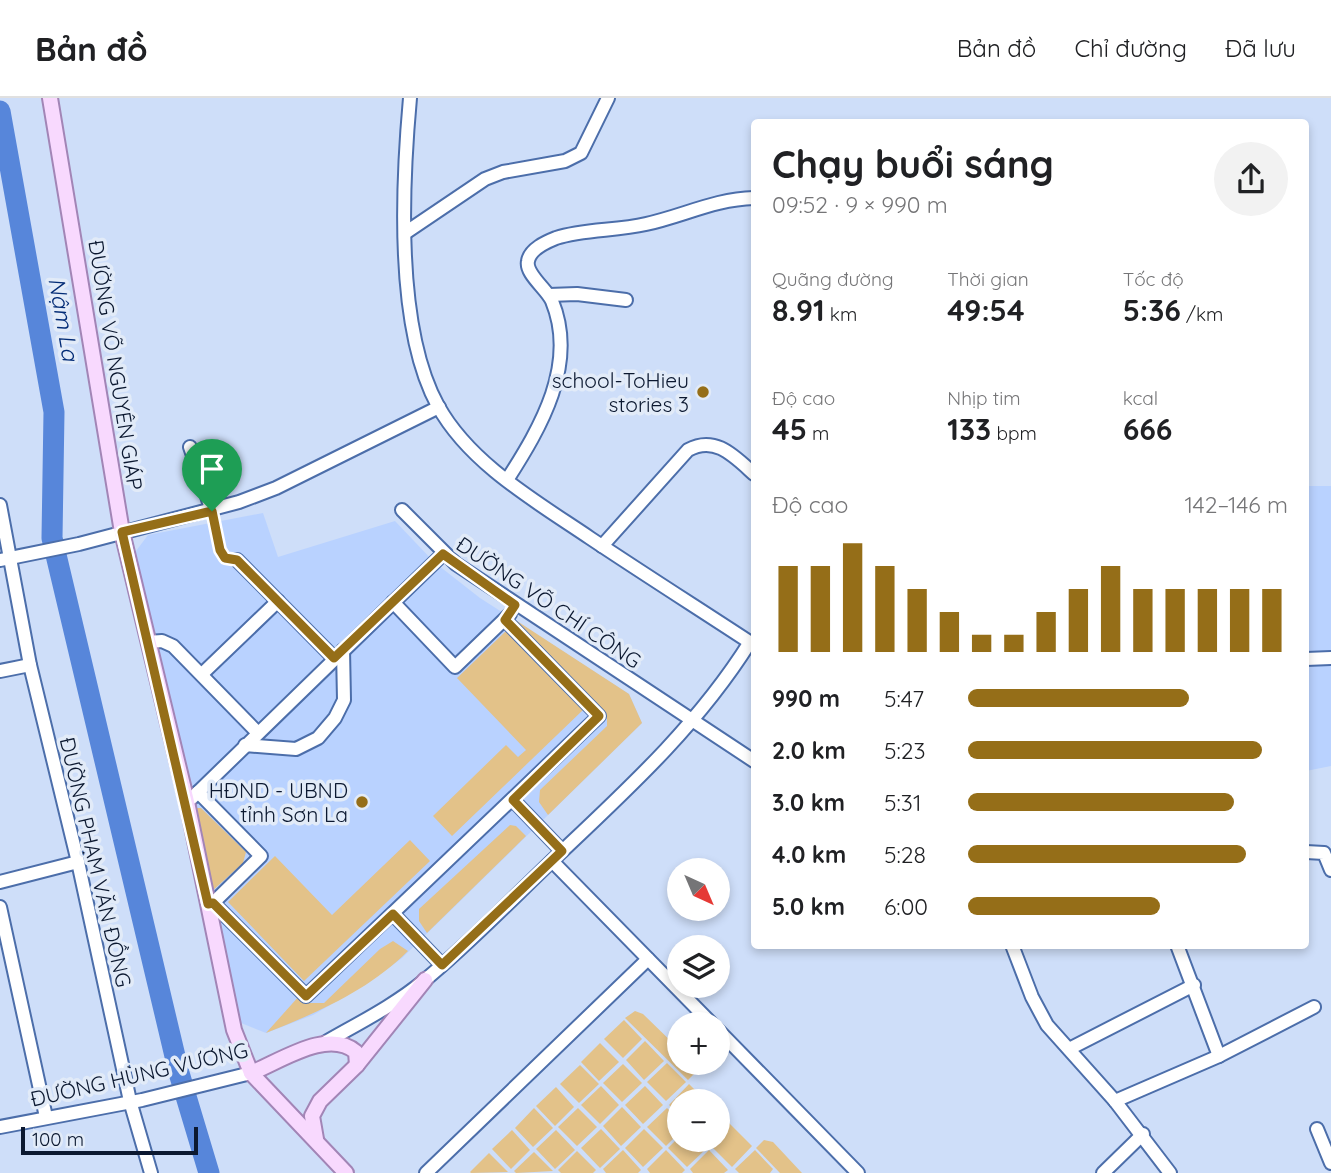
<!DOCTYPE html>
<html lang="vi">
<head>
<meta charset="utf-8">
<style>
  :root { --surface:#fff; --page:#f2f2f2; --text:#202124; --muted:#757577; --line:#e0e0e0; --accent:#956e18 }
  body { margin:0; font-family:Quicksand,sans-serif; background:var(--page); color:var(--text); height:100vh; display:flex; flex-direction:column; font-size:26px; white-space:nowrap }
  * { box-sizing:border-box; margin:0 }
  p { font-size:23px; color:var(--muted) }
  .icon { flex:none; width:38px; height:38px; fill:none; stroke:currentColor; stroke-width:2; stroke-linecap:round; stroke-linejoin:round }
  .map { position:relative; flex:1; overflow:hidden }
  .panel { position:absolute; left:751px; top:21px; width:558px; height:830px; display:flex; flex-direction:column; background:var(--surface); border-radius:7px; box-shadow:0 4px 10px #0003 }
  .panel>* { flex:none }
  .needle { width:46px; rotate:136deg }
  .buttons { position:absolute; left:667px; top:760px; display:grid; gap:14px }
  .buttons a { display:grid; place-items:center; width:63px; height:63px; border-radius:50%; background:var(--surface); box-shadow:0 4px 10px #0003; font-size:35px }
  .scale { position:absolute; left:21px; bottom:18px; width:177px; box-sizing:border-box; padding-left:7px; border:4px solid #0b1830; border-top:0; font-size:19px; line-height:24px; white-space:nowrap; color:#0b1830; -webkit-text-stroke:5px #e2ebf8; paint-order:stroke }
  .pin { position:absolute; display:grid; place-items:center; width:60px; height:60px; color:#fff; margin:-72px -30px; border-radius:50% 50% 50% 0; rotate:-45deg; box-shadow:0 0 7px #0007 }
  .pin .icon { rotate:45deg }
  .round { display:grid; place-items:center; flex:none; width:74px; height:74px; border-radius:37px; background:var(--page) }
  .summary { display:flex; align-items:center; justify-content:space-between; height:119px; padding:0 21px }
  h1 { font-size:38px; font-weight:800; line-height:52px }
  .stats { display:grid; grid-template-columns:repeat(3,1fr); gap:10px; height:119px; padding:7px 21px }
  .stats div { display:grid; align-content:center }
  .stats b { font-size:30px; font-weight:800 }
  .stats small { font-size:19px; font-weight:400 }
  .stats p { font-size:19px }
  .chart { height:196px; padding:14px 21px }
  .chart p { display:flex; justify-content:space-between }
  .chart svg { width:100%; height:126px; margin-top:7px; stroke:var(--accent); stroke-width:6 }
  ul { padding:0 21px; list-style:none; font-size:23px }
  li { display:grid; grid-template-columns:112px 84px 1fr; align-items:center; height:52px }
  li i { height:18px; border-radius:9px; background:var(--accent) }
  header { display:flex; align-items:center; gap:42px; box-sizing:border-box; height:98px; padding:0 35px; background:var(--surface); border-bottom:2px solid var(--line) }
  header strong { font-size:33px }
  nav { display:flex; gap:38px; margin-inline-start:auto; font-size:24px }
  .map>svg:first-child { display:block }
  .built { fill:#b9d2ff }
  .green { fill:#e3c289 }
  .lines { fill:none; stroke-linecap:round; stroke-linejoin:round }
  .river { stroke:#5786da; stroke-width:21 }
  .minor-casing { stroke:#4c6eaa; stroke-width:16 }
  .major-casing { stroke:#a285b6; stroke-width:18 }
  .path { stroke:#8493ad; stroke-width:2; stroke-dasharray:2 5; stroke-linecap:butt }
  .minor { stroke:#fff; stroke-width:12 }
  .major { stroke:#f8d9fe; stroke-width:14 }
  .route-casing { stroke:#fff; stroke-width:14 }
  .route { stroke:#956e18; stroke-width:9 }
  .poi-dot { fill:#956e18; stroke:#e2ebf8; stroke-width:2.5 }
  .labels { text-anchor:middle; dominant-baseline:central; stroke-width:7; stroke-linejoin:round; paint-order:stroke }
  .street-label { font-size:21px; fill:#0b1830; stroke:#e2ebf8 }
  .poi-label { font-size:21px; fill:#0b1830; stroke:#e2ebf8; text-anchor:end }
  .water-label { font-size:23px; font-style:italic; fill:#032c76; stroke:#e2ebf8 }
</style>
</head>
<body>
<header>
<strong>Bản đồ</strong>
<nav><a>Bản đồ</a><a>Chỉ đường</a><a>Đã lưu</a></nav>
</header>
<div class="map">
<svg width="1331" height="1075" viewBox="0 0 1331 1075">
  <rect width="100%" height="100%" fill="#cedef9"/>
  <g class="built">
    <polygon points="1309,388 1331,388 1331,668 1306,673 1306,396"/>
    <polygon points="263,415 278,459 395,423 434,464 480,500 629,596 642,625 402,860 368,885 313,917 266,935 241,925 130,461 148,437"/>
  </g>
  <g class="green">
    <polygon points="517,523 629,596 642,625 548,717 539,704 540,692 607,628 607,621 517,528"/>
    <polygon points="506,533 583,612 452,738 433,718 506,647 518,659 526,652 457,580"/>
    <polygon points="196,710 201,710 246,754 243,765 210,795 190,715"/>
    <polygon points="510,727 516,728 526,738 427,835 419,823 419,811"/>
    <polygon points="410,742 430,763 304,883 228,804 275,758 332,817"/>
    <path d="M393,843l15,10c-39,39 -91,62 -142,82l34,-38 10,8h14l56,-54z"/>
    <polygon points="635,913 643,916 679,951 679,964 694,965 696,974 688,982 625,920"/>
    <polygon points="624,922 642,941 623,960 604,941"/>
    <polygon points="645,943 664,963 644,982 626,962"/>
    <polygon points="600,945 619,964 599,983 581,964"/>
    <polygon points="667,965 686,984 666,1003 647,984"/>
    <polygon points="623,966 642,985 622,1004 603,985"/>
    <polygon points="580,967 599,986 579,1005 560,986"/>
    <polygon points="689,986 706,1003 679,1003 679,1017 669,1007"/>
    <polygon points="601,988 619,1007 600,1026 581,1007"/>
    <polygon points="645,988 663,1007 643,1026 625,1007"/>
    <polygon points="556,989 574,1009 555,1028 536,1008"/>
    <polygon points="622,1009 641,1029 621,1048 603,1028"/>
    <polygon points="534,1010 553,1030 533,1049 515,1030"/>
    <polygon points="578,1010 597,1029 577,1048 558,1029"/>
    <polygon points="667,1010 679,1022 679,1035 666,1048 647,1029"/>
    <polygon points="718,1014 752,1048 732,1069 704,1041 718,1041"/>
    <polygon points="601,1031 620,1051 600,1070 581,1050"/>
    <polygon points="644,1031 663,1050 643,1069 625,1050"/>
    <polygon points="512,1032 530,1052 511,1071 492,1051"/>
    <polygon points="556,1032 575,1052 555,1071 536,1051"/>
    <polygon points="679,1039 698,1041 707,1050 687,1069 668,1050"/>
    <polygon points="764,1042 773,1044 802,1075 780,1075 756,1050"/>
    <polygon points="623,1052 641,1072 638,1075 606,1075 603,1071"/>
    <polygon points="666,1052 685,1072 682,1075 650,1075 647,1071"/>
    <polygon points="709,1052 728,1072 724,1075 693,1075 690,1071"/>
    <polygon points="755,1052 773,1071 770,1075 739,1075 735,1071"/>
    <polygon points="577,1053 596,1072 593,1075 561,1075 558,1072"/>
    <polygon points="534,1054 553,1073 516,1075 514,1073"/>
    <polygon points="489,1055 508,1074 471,1075 470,1074"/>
  </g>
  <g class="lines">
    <polyline class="river" points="0,13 54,314 52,440 179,975 209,1075"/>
    <g class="minor-casing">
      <g id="minor">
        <path d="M410,0c-8,88 -15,230 28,308 32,58 99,96 152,132 54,36 109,71 164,107"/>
        <polyline points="405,135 485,81 503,74 565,63 581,55 608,0"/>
        <polyline points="549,197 577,196 626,202"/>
        <polyline points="190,349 212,413"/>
        <path d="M507,382c34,-53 71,-116 45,-179 -5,-12 -27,-27 -24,-40 2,-12 18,-19 28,-23 28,-9 60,-7 90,-14 37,-8 69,-25 108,-26"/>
        <polyline points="0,407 30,567 78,764 130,1003 151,1075"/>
        <polyline points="402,412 456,466 754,663"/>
        <path d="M602,448l86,-96c27,-15 46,6 66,24"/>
        <polyline points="0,462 79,446 239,404 276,390 439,309"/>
        <polyline points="237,462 334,560"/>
        <polyline points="393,504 455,569 510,516"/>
        <polyline points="148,544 162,543 173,548 258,635"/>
        <polyline points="1306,561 1331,560"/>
        <polyline points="0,573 30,567"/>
        <polyline points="202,576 278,503"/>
        <polyline points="245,647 296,651 318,640 335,620 344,602 343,552"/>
        <polyline points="198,694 261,758 213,805 306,898 599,618 505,522"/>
        <polyline points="192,700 443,456"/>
        <polyline points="513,702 562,753"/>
        <polyline points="1306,754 1324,755 1331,772"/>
        <polyline points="552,763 712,926"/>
        <polyline points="0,784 78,764"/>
        <polyline points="0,809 46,1019"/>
        <polyline points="393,816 442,867"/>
        <polyline points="1012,847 1032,899 1047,927 1115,1003 1170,1075"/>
        <polyline points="1177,847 1219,958"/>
        <polyline points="718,932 858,1075"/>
        <path d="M326,944c33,-19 69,-37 99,-62 46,-38 89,-83 132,-124 71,-67 141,-131 193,-214"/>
        <polyline points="1069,951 1194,887"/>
        <polyline points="1115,1003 1219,958 1314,909"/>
        <polyline points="0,1029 142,1002 251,975"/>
        <polyline points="1317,1031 1331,1065"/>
        <polyline points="426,1075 648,861"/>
        <polyline points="1103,1075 1143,1036"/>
      </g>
    </g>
    <g class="major-casing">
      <g id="major">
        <polyline points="50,0 122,434 187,704 234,932 251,975 346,1075"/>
        <path d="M251,975c30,-12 77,-45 105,-21l1,13"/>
        <polyline points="316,1041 312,1018 320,1003 357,967 425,882"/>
      </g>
    </g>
    <polyline class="path" points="213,425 224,459"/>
    <use href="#minor" class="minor"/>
    <use href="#major" class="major"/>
  </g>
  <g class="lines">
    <g class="route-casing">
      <polygon id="route" points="212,413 220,452 225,460 237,462 334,560 443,456 515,507 505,522 599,618 513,702 562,753 442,867 393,816 306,898 213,805 208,806 122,434"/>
    </g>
    <use href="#route" class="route"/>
  </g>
  <g class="poi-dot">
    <circle cx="703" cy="294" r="7"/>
    <circle cx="362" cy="704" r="7"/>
  </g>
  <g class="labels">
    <g class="street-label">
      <text transform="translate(116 267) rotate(81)">ĐƯỜNG VÕ NGUYÊN GIÁP</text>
      <text transform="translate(549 504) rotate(34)">ĐƯỜNG VÕ CHÍ CÔNG</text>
      <text transform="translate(96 764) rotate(77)">ĐƯỜNG PHẠM VĂN ĐỒNG</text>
      <text transform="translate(139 976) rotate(-13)">ĐƯỜNG HÙNG VƯƠNG</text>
    </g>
    <g class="poi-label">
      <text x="689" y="282">school-ToHieu<tspan x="689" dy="24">stories 3</tspan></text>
      <text x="348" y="692">HĐND - UBND<tspan x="348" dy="24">tỉnh Sơn La</tspan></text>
    </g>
    <g class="water-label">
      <text transform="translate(64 221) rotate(80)">Nậm La</text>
    </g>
  </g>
</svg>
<div class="buttons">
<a><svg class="needle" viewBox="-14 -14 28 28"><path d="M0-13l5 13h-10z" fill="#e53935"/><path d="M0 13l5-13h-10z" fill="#757577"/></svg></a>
<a><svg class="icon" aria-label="layers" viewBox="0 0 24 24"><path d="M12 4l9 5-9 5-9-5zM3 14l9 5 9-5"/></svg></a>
<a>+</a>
<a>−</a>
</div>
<div class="scale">100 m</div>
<div class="pin" style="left:212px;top:413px;background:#1e9e55"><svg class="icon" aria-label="arrive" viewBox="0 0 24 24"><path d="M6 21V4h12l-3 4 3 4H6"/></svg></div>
<section class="panel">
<div class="summary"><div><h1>Chạy buổi sáng</h1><p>09:52 · 9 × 990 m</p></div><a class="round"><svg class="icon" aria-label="share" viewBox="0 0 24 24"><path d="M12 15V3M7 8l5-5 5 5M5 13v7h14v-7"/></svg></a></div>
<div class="stats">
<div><p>Quãng đường</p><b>8.91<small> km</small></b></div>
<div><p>Thời gian</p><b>49:54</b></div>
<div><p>Tốc độ</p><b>5:36<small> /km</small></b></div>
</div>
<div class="stats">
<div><p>Độ cao</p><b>45<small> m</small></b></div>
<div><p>Nhịp tim</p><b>133<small> bpm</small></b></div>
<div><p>kcal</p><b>666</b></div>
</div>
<div class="chart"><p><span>Độ cao</span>142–146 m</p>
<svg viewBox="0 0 160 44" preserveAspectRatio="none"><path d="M5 44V14M15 44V14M25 44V6M35 44V14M45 44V22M55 44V30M65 44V38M75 44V38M85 44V30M95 44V22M105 44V14M115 44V22M125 44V22M135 44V22M145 44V22M155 44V22"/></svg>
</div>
<ul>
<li><b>990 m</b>5:47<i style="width:69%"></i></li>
<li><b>2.0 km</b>5:23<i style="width:92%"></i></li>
<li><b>3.0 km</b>5:31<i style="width:83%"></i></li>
<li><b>4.0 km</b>5:28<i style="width:87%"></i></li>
<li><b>5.0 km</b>6:00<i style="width:60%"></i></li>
</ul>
</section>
</div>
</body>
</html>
